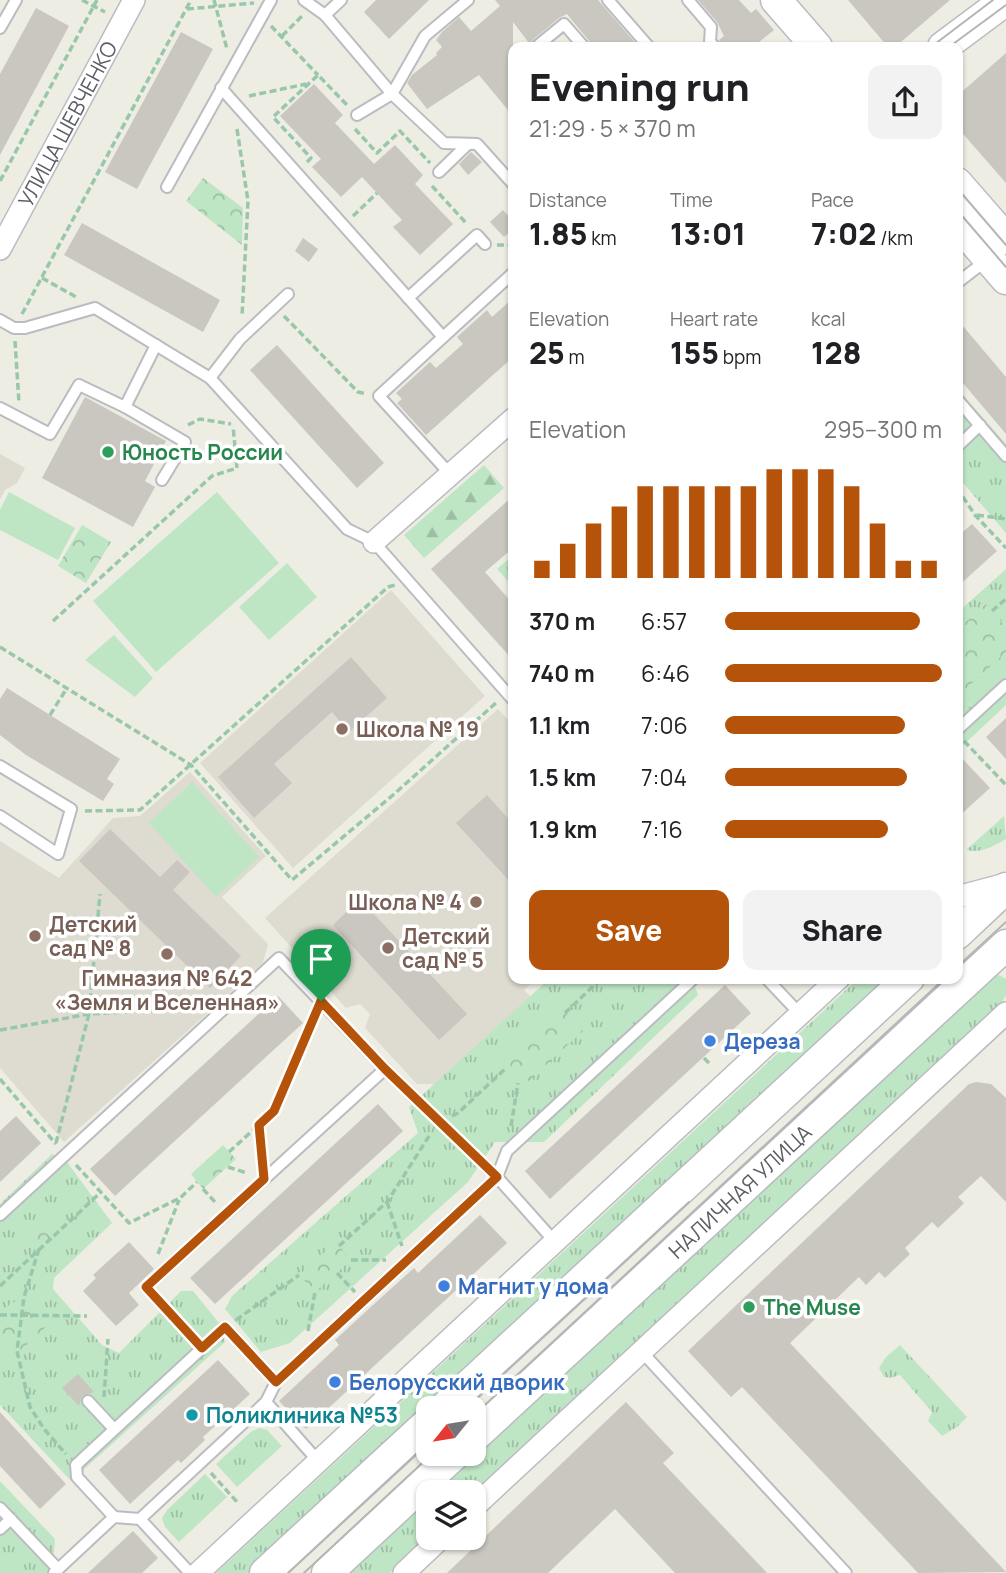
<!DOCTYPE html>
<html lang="en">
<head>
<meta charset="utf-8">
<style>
  :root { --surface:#fff; --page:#f2f2f2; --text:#202124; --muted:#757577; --accent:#b45309 }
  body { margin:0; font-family:Manrope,sans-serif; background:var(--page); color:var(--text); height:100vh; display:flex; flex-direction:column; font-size:26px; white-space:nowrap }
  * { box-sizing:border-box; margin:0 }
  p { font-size:23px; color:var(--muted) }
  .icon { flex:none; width:38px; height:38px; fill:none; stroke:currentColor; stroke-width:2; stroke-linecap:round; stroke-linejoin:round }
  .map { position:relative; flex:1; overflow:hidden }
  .drawer { position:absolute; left:508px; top:42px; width:455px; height:942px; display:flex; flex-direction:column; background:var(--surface); border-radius:14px; box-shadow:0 2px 5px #0004 }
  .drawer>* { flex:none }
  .needle { width:46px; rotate:240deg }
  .fabs { position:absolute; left:416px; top:1396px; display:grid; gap:14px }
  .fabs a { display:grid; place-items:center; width:70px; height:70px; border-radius:14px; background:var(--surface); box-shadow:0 2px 5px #0004; font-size:35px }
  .pin { position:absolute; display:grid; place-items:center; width:60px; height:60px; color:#fff; margin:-72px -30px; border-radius:50% 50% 50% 0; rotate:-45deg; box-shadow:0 0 7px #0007 }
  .pin .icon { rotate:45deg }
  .round { display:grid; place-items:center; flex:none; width:74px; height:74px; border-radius:14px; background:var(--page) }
  .overview { display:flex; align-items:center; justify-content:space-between; height:119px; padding:0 21px }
  h1 { font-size:38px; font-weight:800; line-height:52px }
  .metrics { display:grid; grid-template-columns:repeat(3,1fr); gap:10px; height:119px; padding:7px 21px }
  .metrics div { display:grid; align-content:center }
  .metrics b { font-size:30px; font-weight:800 }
  .metrics small { font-size:19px; font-weight:400 }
  .metrics p { font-size:19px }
  .chart { height:196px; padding:14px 21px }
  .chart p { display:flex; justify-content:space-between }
  .chart svg { width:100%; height:126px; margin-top:7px; stroke:var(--accent); stroke-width:6 }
  .action { display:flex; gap:14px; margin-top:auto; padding:14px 21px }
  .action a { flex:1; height:80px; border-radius:14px; background:var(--accent); color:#fff; font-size:28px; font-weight:800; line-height:80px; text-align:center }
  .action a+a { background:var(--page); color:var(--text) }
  ul { padding:0 21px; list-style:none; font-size:23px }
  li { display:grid; grid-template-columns:112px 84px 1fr; align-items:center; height:52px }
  li i { height:18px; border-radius:9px; background:var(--accent) }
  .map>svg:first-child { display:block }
  .education { fill:#dedcd1 }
  .grass { fill:url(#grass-tufts) }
  .forest { fill:url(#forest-firs) }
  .park { fill:url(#park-crowns) }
  .pitch { fill:#bfe6c4 }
  .building { fill:#c9c7c0 }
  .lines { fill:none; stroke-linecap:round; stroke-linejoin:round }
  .lane-casing { stroke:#bbbcc2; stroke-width:14 }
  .street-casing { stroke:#bbbcc2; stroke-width:24 }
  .secondary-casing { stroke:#b9bbc2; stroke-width:33 }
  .path { stroke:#98c7ab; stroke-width:3.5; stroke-dasharray:7 3.5; stroke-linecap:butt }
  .lane { stroke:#fff; stroke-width:10 }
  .street { stroke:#fff; stroke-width:21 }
  .secondary { stroke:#fff; stroke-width:30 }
  .tram { stroke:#b4b5b5; stroke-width:2 }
  .route-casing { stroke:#fff; stroke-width:14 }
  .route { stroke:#b45309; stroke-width:9 }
  .leisure-dot { fill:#2e9e5b; stroke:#fff; stroke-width:2.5 }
  .education-dot { fill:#8d6e63; stroke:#fff; stroke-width:2.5 }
  .shop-dot { fill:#3f7fe0; stroke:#fff; stroke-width:2.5 }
  .culture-dot { fill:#0f9aa8; stroke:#fff; stroke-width:2.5 }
  .labels { text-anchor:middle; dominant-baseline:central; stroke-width:7; stroke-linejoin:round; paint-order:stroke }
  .street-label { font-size:21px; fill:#5b5e64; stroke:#fff }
  .leisure-label { font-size:21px; font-weight:bold; fill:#27864d; stroke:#fff; text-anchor:start }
  .education-label { font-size:21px; font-weight:bold; fill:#785e54; stroke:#fff; text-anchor:start }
  .shop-label { font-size:21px; font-weight:bold; fill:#366cbe; stroke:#fff; text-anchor:start }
  .culture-label { font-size:21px; font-weight:bold; fill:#0d838f; stroke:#fff; text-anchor:start }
</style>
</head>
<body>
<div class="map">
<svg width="1006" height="1573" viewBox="0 0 1006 1573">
  <defs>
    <pattern id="grass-tufts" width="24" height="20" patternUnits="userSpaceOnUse" patternTransform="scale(1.75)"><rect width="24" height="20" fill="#bfe6c4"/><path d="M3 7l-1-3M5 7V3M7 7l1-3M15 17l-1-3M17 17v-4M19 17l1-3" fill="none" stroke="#9ebea3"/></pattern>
    <pattern id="forest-firs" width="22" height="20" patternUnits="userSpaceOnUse" patternTransform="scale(1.75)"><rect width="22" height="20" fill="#bfe6c4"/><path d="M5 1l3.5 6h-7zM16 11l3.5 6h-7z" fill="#9ebea3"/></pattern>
    <pattern id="park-crowns" width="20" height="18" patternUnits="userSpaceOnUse" patternTransform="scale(1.75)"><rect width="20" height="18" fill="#bfe6c4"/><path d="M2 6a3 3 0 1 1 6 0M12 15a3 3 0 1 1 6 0" fill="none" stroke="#9ebea3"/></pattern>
  </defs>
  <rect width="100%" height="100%" fill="#eeede3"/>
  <g class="education">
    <polygon points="0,454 25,468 17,483 5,490 0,500"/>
    <polygon points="391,590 485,696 293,868 200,763"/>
    <polygon points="498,709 513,725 513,978 537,978 524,990 534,1000 457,1084 417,1084 365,1028 370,1014 360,1004 346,1008 265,918"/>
    <polygon points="190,772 266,856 222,897 268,944 263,963 64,1142 0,1068 0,841 59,878 113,818 140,816"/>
  </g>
  <g class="grass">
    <polygon points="957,388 1006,444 1006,533 957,476"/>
    <polygon points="513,555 513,587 497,569"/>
    <polygon points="1006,569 1006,705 957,751 957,613"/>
    <path d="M1004,816l2,23c-12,7 -26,15 -40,11z"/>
    <polygon points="997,974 1006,979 1006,995 1001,1004 474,1493 431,1493 987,978"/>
    <polygon points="550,978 692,978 698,995 544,1142 495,1142 468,1182 290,1343 261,1352 225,1309 232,1296 418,1133 409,1107"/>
    <polygon points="859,978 893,978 251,1573 216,1573"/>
    <polygon points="52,1154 67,1162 112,1223 54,1278 53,1289 102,1345 119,1353 181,1291 193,1291 219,1323 225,1342 71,1481 0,1405 0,1204"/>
    <polygon points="900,1345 967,1417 957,1427 942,1436 928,1421 932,1412 900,1375 890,1378 884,1377 879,1368 886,1357"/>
    <polygon points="260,1428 267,1430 282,1446 237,1487 216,1464 252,1431"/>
    <polygon points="205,1474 227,1497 179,1542 165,1527 162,1518 167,1510"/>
    <polygon points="0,1481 55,1539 52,1573 0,1573"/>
    <polygon points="429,1495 429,1537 390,1573 344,1573"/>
  </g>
  <polygon class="forest" points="484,465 504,488 424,558 404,535"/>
  <g class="park">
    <polygon points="203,178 243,208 242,245 186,201"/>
    <polygon points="82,525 111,542 86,583 58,566"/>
    <polygon points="986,604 1006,627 1006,652 957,697 957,630"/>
    <polygon points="558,1004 583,1031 522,1087 497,1060"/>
    <polygon points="223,1145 236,1159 203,1189 191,1174"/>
    <polygon points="47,1221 62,1238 43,1256 27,1239"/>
    <polygon points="336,1242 351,1260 315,1292 299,1275"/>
    <polygon points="21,1293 50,1323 13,1358 0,1345 0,1314"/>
  </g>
  <g class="pitch">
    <polygon points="9,492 75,528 58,560 0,530 0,510"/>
    <polygon points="217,492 279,563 156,672 93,601"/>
    <polygon points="287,563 317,597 269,640 239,607"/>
    <polygon points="114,635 153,678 135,697 85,660"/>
    <polygon points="192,782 259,857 216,897 149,823"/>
  </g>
  <g class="building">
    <polygon points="376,0 429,0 389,39 364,12"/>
    <polygon points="495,0 598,0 639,47 594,47 567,14 559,18 529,43 513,22 513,116 479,75 427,109 407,83 412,75 437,55 436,53 442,47 436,40 442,32 459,17 471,31 500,6"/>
    <polygon points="698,0 739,0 751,13 756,9 774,30 753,47 723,47 719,40 724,36 717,22"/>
    <polygon points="848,0 950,0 895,47 888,47"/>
    <polygon points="36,8 69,26 0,155 0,74"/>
    <polygon points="181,32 213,49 137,189 105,172"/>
    <polygon points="1006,53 1006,183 957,127 957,96"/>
    <polygon points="314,84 343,115 335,123 374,164 395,145 423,175 415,184 453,224 420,255 393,227 402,220 362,177 341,197 312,167 321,159 280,116"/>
    <polygon points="471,152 482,162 468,175 459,164"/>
    <polygon points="503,210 513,221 513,229 504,237 490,222"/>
    <polygon points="82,223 220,300 203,332 64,255"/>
    <polygon points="303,238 318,249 309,262 295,251"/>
    <polygon points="513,298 513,357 426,435 397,403 402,399 396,393 430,362 436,368 463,344 457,337 487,310 492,317"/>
    <polygon points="957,319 1006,377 1006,434 957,376"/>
    <polygon points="277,345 384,463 357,488 250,370"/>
    <polygon points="85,397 166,441 145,481 155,487 133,527 42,478"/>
    <polygon points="513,496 513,548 485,572 513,604 513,660 431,569"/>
    <polygon points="972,524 997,551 957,587 957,537"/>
    <polygon points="351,657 387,698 349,732 332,712 274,764 292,783 254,818 218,777"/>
    <polygon points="7,688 120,759 107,779 114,784 103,801 26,755 0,735 0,699"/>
    <polygon points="1006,718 1006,759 986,737"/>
    <polygon points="957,753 990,788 957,818"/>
    <polygon points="487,795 513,824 513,885 456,823"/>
    <polygon points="110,829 160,877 177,860 190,872 173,890 241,956 210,988 79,861"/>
    <polygon points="360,899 467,1014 439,1040 333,925"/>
    <polygon points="725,985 751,1013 550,1199 525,1171"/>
    <polygon points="278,996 303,1023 115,1196 90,1169"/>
    <polygon points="976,1082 991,1084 1006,1098 1006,1202 981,1176 958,1197 964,1203 955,1212 938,1228 932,1222 905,1248 910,1254 885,1278 879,1272 866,1285 859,1277 790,1343 1006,1572 918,1573 742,1387 731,1397 688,1351 969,1084"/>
    <polygon points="378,1104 403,1131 215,1304 190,1278"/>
    <polygon points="16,1116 41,1143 0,1182 0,1131"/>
    <polygon points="480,1215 507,1243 306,1429 279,1401 339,1345 335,1340 374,1304 414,1268 418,1273"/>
    <polygon points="129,1242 154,1269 129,1293 139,1305 116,1326 83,1291 96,1278 93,1275"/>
    <polygon points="218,1360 250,1394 203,1437 205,1440 181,1463 178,1460 130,1504 99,1470"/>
    <polygon points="78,1374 94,1392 82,1396 79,1406 62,1388"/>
    <polygon points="626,1402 674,1453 663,1463 767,1573 675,1573 615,1509 548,1573 447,1573"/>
    <polygon points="0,1412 66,1484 40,1509 0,1466"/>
    <polygon points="133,1531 158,1558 142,1573 88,1573"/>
  </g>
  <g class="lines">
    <g class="lane-casing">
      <g id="lane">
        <polyline points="304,0 325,15 392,94 444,143 477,144 513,184"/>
        <polyline points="608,0 649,47"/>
        <polyline points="688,0 711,27 710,42 715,47"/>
        <polyline points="325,15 341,0"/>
        <polyline points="0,28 16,0"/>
        <polyline points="536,47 564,24 584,47"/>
        <polyline points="221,88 443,337"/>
        <polyline points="357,115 392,94 425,36 468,0"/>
        <polyline points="439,172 468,144"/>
        <polyline points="167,187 271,0"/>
        <polyline points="957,283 988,259"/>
        <polyline points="408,298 477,235 485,244"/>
        <polyline points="0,320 14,328 25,328 95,308 210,378 347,529 374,542 513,700"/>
        <polyline points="210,378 240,339 288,294"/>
        <polyline points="957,399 1006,456"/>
        <polyline points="125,407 185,442 162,480"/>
        <polyline points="0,408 50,434 79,385 125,407 156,345"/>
        <polyline points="957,447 980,425"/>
        <polyline points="450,474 379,396 513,273"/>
        <polyline points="957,730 1006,685"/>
        <polyline points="0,766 71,809 58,854 0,816"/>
        <polyline points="766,978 800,1014"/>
        <polyline points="0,1215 279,958 385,1069 497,1177 507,1151 694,978"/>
        <polyline points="202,1348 146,1287 385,1069"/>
        <polyline points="642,1352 846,1573"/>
        <polyline points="276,1382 497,1177 555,1242"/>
        <polyline points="88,1401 114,1429"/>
        <polyline points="0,1508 58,1569"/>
        <polyline points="114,1517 77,1477 76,1465 225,1327 276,1382 266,1402"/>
        <polyline points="140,1519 266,1402 318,1461"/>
        <polyline points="0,1529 11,1519"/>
        <polyline points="54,1573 114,1517 140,1519 190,1573"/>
      </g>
    </g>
    <g class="street-casing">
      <g id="street">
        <path id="s1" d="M0,249l134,-249"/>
        <polyline points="374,542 513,419"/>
        <polyline points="957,897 1006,884"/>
        <polyline points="474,1507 1006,1013"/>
        <polyline points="198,1573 839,978"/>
        <polyline points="404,1573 441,1538"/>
      </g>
    </g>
    <g class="secondary-casing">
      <g id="secondary">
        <polyline points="776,0 817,47"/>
        <polyline points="943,47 1006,0"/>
        <polyline points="957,183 1006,239"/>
        <polyline points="957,222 1006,279"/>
        <polyline points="957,934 1006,888"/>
        <polyline points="443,1409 909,978"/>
        <path id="s2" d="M474,1437l532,-492"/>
        <polyline points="265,1573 429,1422"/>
        <polyline points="327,1573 455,1454"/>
      </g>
    </g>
    <g class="path">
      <polyline points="82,0 105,12"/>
      <polyline points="214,0 227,49"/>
      <polyline points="187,9 254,3"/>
      <polyline points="271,26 318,75"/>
      <polyline points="282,36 303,15"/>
      <polyline points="249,96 306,84"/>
      <polyline points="237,129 248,201 242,316"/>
      <polyline points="355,129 377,153 400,131 430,163"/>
      <polyline points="307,162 311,158 273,117 318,75 348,106"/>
      <polyline points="0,181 97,0"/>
      <polyline points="432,186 467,224"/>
      <polyline points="353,216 377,193"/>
      <polyline points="497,245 513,245"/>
      <polyline points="42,278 78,298"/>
      <polyline points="22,314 191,0"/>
      <polyline points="284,316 358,392 367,394"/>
      <polyline points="15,341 19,403"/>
      <polyline points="188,425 200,419 231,424"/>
      <polyline points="957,488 975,515 1006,548"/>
      <polyline points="977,515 1006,519"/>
      <polyline points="992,611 1006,599"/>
      <polyline points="53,621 212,476 237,468 233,426"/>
      <polyline points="0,647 191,765 292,880 393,795 497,702"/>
      <polyline points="50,715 67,688"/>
      <polyline points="964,741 1006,785"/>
      <polyline points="85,811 140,810 388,587 395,585"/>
      <polyline points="565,1013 602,978"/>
      <polyline points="0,1030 89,1014 202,1008"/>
      <polyline points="704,1058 709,1063"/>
      <polyline points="0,1079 56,1144"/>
      <polyline points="452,1116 458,1113 505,1069"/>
      <polyline points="259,1125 263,1161"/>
      <polyline points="511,1126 518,1083"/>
      <polyline points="56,1143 89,1014 100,894"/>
      <polyline points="229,1152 274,1111 314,1016"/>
      <polyline points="76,1165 129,1223 180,1198 197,1182"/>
      <polyline points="228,1167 247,1173"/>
      <polyline points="203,1189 216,1203"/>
      <polyline points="387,1202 402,1246"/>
      <polyline points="339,1246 387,1202 431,1133"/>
      <polyline points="39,1249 24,1297 17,1351 30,1407 44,1429 66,1454"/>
      <polyline points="158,1254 179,1200"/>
      <polyline points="351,1260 386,1260"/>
      <polyline points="337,1273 355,1292"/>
      <polyline points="0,1286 101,1192"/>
      <polyline points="0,1315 87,1316"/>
      <polyline points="236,1320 299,1275"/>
      <polyline points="308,1331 315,1292"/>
      <polyline points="104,1397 108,1339"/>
      <polyline points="211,1473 238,1503"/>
    </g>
    <use href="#lane" class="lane"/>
    <use href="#street" class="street"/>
    <use href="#secondary" class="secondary"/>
    <g class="tram">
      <polyline points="931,47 993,0"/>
      <polyline points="949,47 1006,5"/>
      <polyline points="957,188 1006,245"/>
      <polyline points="957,210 1006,267"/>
      <polyline points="957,967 1006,922"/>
      <polyline points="465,1409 689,1202"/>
      <polyline points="474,1415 945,978"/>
      <polyline points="288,1573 429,1442"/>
      <polyline points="304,1573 432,1454"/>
    </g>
  </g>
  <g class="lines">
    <g class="route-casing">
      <polygon id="route" points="321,1001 385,1069 497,1177 276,1382 225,1327 202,1348 146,1287 264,1179 259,1125 274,1111"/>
    </g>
    <use href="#route" class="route"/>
  </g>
  <g class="leisure-dot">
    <circle cx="108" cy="452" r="7"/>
    <circle cx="749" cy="1307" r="7"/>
  </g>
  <g class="education-dot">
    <circle cx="342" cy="729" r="7"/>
    <circle cx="476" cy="902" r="7"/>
    <circle cx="35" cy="936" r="7"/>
    <circle cx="388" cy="948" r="7"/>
    <circle cx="167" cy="954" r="7"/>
  </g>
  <g class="shop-dot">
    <circle cx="710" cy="1041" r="7"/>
    <circle cx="444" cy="1286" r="7"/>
    <circle cx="335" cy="1382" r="7"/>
  </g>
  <circle class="culture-dot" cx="192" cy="1415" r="7"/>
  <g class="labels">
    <g class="street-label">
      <text stroke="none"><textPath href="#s1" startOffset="142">УЛИЦА ШЕВЧЕНКО</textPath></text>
      <text stroke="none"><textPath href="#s2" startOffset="362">НАЛИЧНАЯ УЛИЦА</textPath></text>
    </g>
    <g class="leisure-label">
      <text x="122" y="452">Юность России</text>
      <text x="763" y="1307">The Muse</text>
    </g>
    <g class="education-label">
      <text x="356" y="729">Школа № 19</text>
      <text x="462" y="902" text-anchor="end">Школа № 4</text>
      <text x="49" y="924">Детский<tspan x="49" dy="24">сад № 8</tspan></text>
      <text x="402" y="936">Детский<tspan x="402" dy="24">сад № 5</tspan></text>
      <text x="167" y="978" text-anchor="middle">Гимназия № 642<tspan x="167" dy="24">«Земля и Вселенная»</tspan></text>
    </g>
    <g class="shop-label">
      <text x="724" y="1041">Дереза</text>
      <text x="458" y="1286">Магнит у дома</text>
      <text x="349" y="1382">Белорусский дворик</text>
    </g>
    <g class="culture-label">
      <text x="206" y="1415">Поликлиника №53</text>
    </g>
  </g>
</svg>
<div class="fabs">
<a><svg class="needle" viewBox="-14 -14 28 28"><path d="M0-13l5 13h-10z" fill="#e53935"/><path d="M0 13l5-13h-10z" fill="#757577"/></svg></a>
<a><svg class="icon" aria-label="layers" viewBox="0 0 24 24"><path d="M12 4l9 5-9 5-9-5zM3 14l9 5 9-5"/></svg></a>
</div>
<div class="pin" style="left:321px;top:1001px;background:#1e9e55"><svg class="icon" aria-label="arrive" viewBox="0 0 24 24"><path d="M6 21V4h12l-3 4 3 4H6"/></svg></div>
<section class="drawer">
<div class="overview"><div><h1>Evening run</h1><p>21:29 · 5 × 370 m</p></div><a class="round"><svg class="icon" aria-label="share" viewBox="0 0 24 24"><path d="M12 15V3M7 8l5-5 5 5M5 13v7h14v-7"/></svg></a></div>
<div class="metrics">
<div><p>Distance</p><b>1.85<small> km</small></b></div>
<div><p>Time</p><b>13:01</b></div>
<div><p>Pace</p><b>7:02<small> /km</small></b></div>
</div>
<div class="metrics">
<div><p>Elevation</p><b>25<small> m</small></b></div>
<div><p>Heart rate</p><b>155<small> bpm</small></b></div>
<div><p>kcal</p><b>128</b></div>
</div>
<div class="chart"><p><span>Elevation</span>295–300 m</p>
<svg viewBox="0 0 160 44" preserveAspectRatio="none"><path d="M5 44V38M15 44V32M25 44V25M35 44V19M45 44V12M55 44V12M65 44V12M75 44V12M85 44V12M95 44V6M105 44V6M115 44V6M125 44V12M135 44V25M145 44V38M155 44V38"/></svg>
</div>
<ul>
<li><b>370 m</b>6:57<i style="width:90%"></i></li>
<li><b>740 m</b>6:46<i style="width:100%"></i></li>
<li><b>1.1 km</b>7:06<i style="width:83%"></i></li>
<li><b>1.5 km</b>7:04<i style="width:84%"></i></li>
<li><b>1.9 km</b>7:16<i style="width:75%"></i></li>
</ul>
<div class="action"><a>Save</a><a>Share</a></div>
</section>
</div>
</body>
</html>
